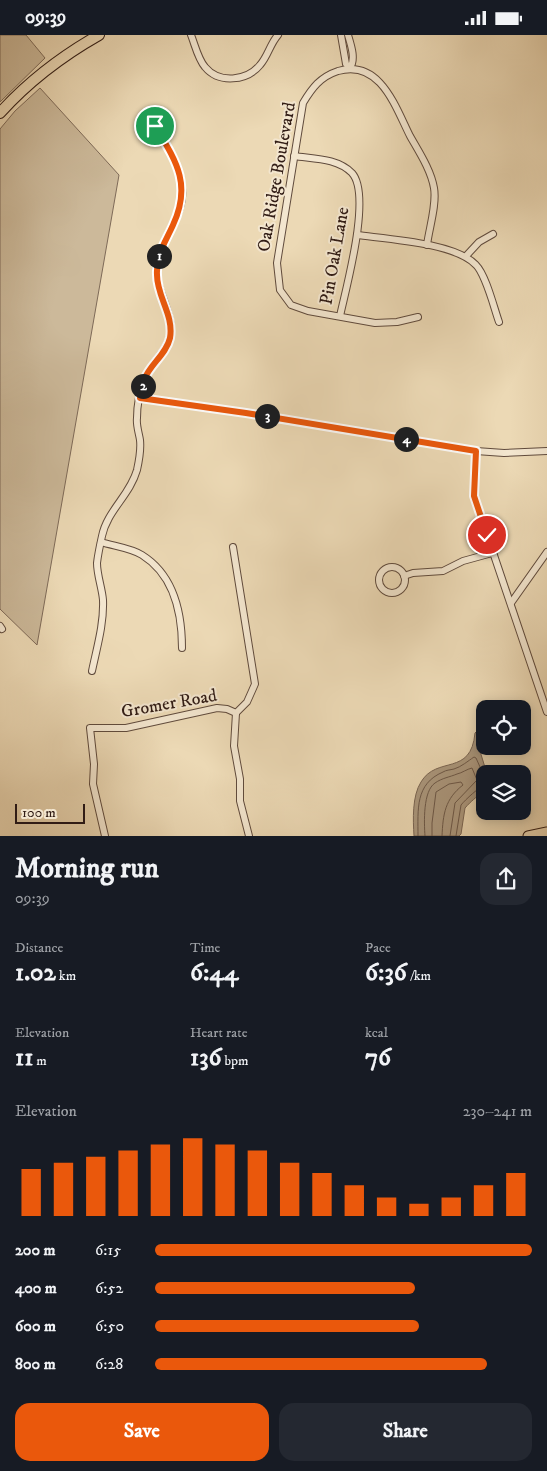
<!DOCTYPE html>
<html lang="en">
<head>
<meta charset="utf-8">
<style>
  :root { --surface:#171b24; --page:#242831; --text:#f1f3f6; --muted:#9ea1a6; --accent:#ea580c }
  body { margin:0; font-family:"IM FELL DW Pica",serif; background:var(--page); color:var(--text); height:100vh; display:flex; flex-direction:column; font-size:19px; white-space:nowrap }
  * { box-sizing:border-box; margin:0 }
  p { font-size:16px; color:var(--muted) }
  .icon { flex:none; width:28px; height:28px; fill:none; stroke:currentColor; stroke-width:2; stroke-linecap:round; stroke-linejoin:round }
  .map { position:relative; height:801px; overflow:hidden }
  .panel { display:flex; flex-direction:column; background:var(--surface); flex:1 }
  .panel>* { flex:none }
  .fabs { position:absolute; left:476px; top:665px; display:grid; gap:10px }
  .fabs a { display:grid; place-items:center; width:55px; height:55px; border-radius:10px; background:var(--surface); box-shadow:0 2px 12px #0003; font-size:25px }
  .scale { position:absolute; left:15px; bottom:12px; width:70px; box-sizing:border-box; padding-left:5px; border:2px solid #311c15; border-top:0; font-size:14px; line-height:18px; white-space:nowrap; color:#311c15; -webkit-text-stroke:4px #f3e6cf; paint-order:stroke }
  .pin { position:absolute; display:grid; place-items:center; width:42px; height:42px; color:#fff; margin:-21px; border:2px solid #fff; border-radius:50%; box-shadow:0 1px 5px #0007 }
  .km { position:absolute; width:25px; height:25px; margin:-12px; border-radius:50%; background:#222; color:#fff; font-size:14px; line-height:25px; text-align:center }
  .round { display:grid; place-items:center; flex:none; width:52px; height:52px; border-radius:15px; background:var(--page) }
  .headline { display:flex; align-items:center; justify-content:space-between; height:85px; padding:0 15px }
  h1 { font-size:28px; font-weight:800; line-height:38px }
  .stats { display:grid; grid-template-columns:repeat(3,1fr); gap:8px; height:85px; padding:5px 15px }
  .stats div { display:grid; align-content:center }
  .stats b { font-size:25px; font-weight:800 }
  .stats small { font-size:14px; font-weight:400 }
  .stats p { font-size:14px }
  .chart { height:140px; padding:10px 15px }
  .chart p { display:flex; justify-content:space-between }
  .chart svg { width:100%; height:90px; margin-top:5px; stroke:var(--accent); stroke-width:6 }
  .cta { display:flex; gap:10px; margin-top:auto; padding:10px 15px }
  .cta a { flex:1; height:58px; border-radius:15px; background:var(--accent); color:#fff; font-size:20px; font-weight:800; line-height:58px; text-align:center }
  .cta a+a { background:var(--page); color:var(--text) }
  ul { padding:0 15px; list-style:none; font-size:16px }
  li { display:grid; grid-template-columns:80px 60px 1fr; align-items:center; height:38px }
  li i { height:12px; border-radius:6px; background:var(--accent) }
  .status { display:flex; justify-content:space-between; align-items:center; height:35px; padding:0 25px; background:var(--surface); direction:ltr }
  .status svg { height:14px; fill:currentColor }
  .map>svg:first-child { display:block }
  .green { fill:#ccb99a; stroke:#7e6a58 }
  .water { fill:#ac997f; stroke:#7b6755 }
  .lines { fill:none; stroke-linecap:round; stroke-linejoin:round }
  .shore { stroke:#6e5a4a; stroke-width:1 }
  .minor-casing { stroke:#604b3d; stroke-width:8 }
  .major-casing { stroke:#311c15; stroke-width:11 }
  .highway-casing { stroke:#311c15; stroke-width:12 }
  .minor { stroke:#f3e6cf; stroke-width:6 }
  .major { stroke:#ecd9b5; stroke-width:9 }
  .highway { stroke:#ecd9b5; stroke-width:10 }
  .route-casing { stroke:#fff; stroke-width:10 }
  .route { stroke:#ea580c; stroke-width:6 }
  .labels { text-anchor:middle; dominant-baseline:central; stroke-width:4; stroke-linejoin:round; paint-order:stroke }
  .street-label { font-size:18px; fill:#311c15; stroke:#f3e6cf }
</style>
</head>
<body>
<div class="status"><b>09:39</b><svg viewBox="0 0 49 12"><path d="M0 12V9h3v3zM5 12V6h3v6zM10 12V3h3v9zM15 12V0h3v12zM26 1h20v11H26zM47 4h2v5h-2z"/></svg></div>
<div class="map">
<svg width="547" height="801" viewBox="0 0 547 801">
  <rect width="100%" height="100%" fill="#ecd9b5"/>
  <filter id="stains"><feTurbulence type="fractalNoise" baseFrequency=".004" numOctaves="4"/><feColorMatrix values="0 0 0 0 .2 0 0 0 0 .09 0 0 0 0 .02 0 0 0 .5 -.17"/></filter>
  <radialGradient id="worn" r=".72"><stop offset=".6" stop-color="#630" stop-opacity="0"/><stop offset="1" stop-color="#630" stop-opacity=".3"/></radialGradient>
  <g class="green">
    <polygon points="0,0 26,0 45,23 0,67"/>
    <polygon points="40,53 119,140 37,610 0,574 0,94 15,76"/>
  </g>
  <path class="water" d="M481,692h4v7l-5,17 7,23h-2c0,22 -7,19 -20,34l-4,26 -2,2h-45c-1,-16 -2,-40 7,-54 16,-27 50,-5 54,-49z"/>
  <g class="lines">
    <g class="shore">
      <path d="M418,801c0,-27 -3,-52 25,-64 3,-2 7,-2 11,-3 7,-2 14,-8 20,-12l2,1 9,20"/>
      <path d="M425,801c-1,-14 -2,-45 10,-53 7,-5 15,-6 22,-9 5,-1 10,-5 15,-6l5,12 -22,23 -5,33"/>
      <path d="M432,801v-13l4,-31 13,-8 12,-2 2,3c-18,14 -20,29 -21,51"/>
      <path d="M456,801l5,-31c4,-5 19,-19 24,-20"/>
    </g>
    <g class="minor-casing">
      <g id="minor">
        <path d="M191,0c4,10 7,24 14,32 14,17 42,14 55,-2 8,-9 10,-21 18,-30"/>
        <polyline points="341,0 346,29 350,33"/>
        <path d="M348,0c3,10 8,24 2,33"/>
        <path d="M294,121c20,3 43,2 58,17 20,22 -6,115 -12,143"/>
        <path d="M357,200c30,4 99,8 119,30 10,10 18,43 23,57"/>
        <polyline points="466,221 479,207 493,199"/>
        <path d="M418,282l-21,5 -22,1 -67,-12 -17,-6 -11,-15 -3,-27 26,-160c9,-15 17,-26 35,-32 42,-12 57,35 72,65 9,16 21,34 24,52 3,16 -5,41 -7,57"/>
        <polyline points="140,363 246,378 476,416 504,418 547,416"/>
        <polyline points="476,416 474,461 547,677"/>
        <path d="M101,507c12,4 30,6 41,13 32,20 40,59 40,93"/>
        <polyline points="233,512 255,649 247,667 236,678"/>
        <circle cx="392" cy="545" r="13"/>
        <polyline points="404,541 413,538 443,536 463,526 492,518"/>
        <polyline points="511,568 547,517"/>
        <polyline points="0,591 2,594"/>
        <path d="M92,636c5,-24 12,-47 11,-71 -1,-12 -6,-25 -6,-37 1,-9 3,-18 5,-27 5,-25 28,-41 35,-66 2,-9 4,-21 3,-30 -1,-7 -4,-15 -3,-22 0,-12 3,-27 7,-37 6,-20 27,-30 27,-53 -1,-23 -18,-42 -14,-66 5,-26 28,-47 25,-74 -2,-24 -15,-42 -27,-62"/>
        <polyline points="236,678 234,711 240,744 240,766 249,801"/>
        <polyline points="105,801 93,749 94,729 90,693 126,693 217,673 227,674 236,678"/>
      </g>
    </g>
    <g class="major-casing">
      <polyline id="major" points="528,801 547,797"/>
    </g>
    <g class="highway-casing">
      <path id="highway" d="M0,78c28,-31 62,-57 99,-78"/>
    </g>
    <use href="#minor" class="minor"/>
    <use href="#major" class="major"/>
    <use href="#highway" class="highway"/>
  </g>
  <g class="lines">
    <g class="route-casing">
      <path id="route" d="M155,91c21,35 37,58 18,99 -8,18 -17,29 -16,50 0,22 17,40 13,63 -4,17 -20,26 -26,42 -2,5 -3,12 -4,18l106,15 230,38 -2,45 13,39"/>
    </g>
    <use href="#route" class="route"/>
  </g>
  <g class="labels">
    <g class="street-label">
      <text transform="translate(277 142) rotate(-80)">Oak Ridge Boulevard</text>
      <text transform="translate(335 221) rotate(-80)">Pin Oak Lane</text>
      <text transform="translate(169 669) rotate(-10)">Gromer Road</text>
    </g>
  </g>
  <rect width="100%" height="100%" filter="url(#stains)"/>
  <rect width="100%" height="100%" fill="url(#worn)"/>
</svg>
<div class="fabs">
<a><svg class="icon" aria-label="locate" viewBox="0 0 24 24"><circle cx="12" cy="12" r="6"/><path d="M12 2v4M12 18v4M2 12h4M18 12h4"/></svg></a>
<a><svg class="icon" aria-label="layers" viewBox="0 0 24 24"><path d="M12 4l9 5-9 5-9-5zM3 14l9 5 9-5"/></svg></a>
</div>
<div class="scale">100 m</div>
<div class="pin" style="left:155px;top:91px;background:#1e9e55"><svg class="icon" aria-label="arrive" viewBox="0 0 24 24"><path d="M6 21V4h12l-3 4 3 4H6"/></svg></div>
<div class="pin" style="left:487px;top:500px;background:#d93025"><svg class="icon" aria-label="check" viewBox="0 0 24 24"><path d="M5 12l5 5 9-10"/></svg></div>
<b class="km" style="left:159px;top:221px">1</b>
<b class="km" style="left:143px;top:351px">2</b>
<b class="km" style="left:267px;top:381px">3</b>
<b class="km" style="left:406px;top:404px">4</b>
</div>
<section class="panel">
<div class="headline"><div><h1>Morning run</h1><p>09:39</p></div><a class="round"><svg class="icon" aria-label="share" viewBox="0 0 24 24"><path d="M12 15V3M7 8l5-5 5 5M5 13v7h14v-7"/></svg></a></div>
<div class="stats">
<div><p>Distance</p><b>1.02<small> km</small></b></div>
<div><p>Time</p><b>6:44</b></div>
<div><p>Pace</p><b>6:36<small> /km</small></b></div>
</div>
<div class="stats">
<div><p>Elevation</p><b>11<small> m</small></b></div>
<div><p>Heart rate</p><b>136<small> bpm</small></b></div>
<div><p>kcal</p><b>76</b></div>
</div>
<div class="chart"><p><span>Elevation</span>230–241 m</p>
<svg viewBox="0 0 160 44" preserveAspectRatio="none"><path d="M5 44V21M15 44V18M25 44V15M35 44V12M45 44V9M55 44V6M65 44V9M75 44V12M85 44V18M95 44V23M105 44V29M115 44V35M125 44V38M135 44V35M145 44V29M155 44V23"/></svg>
</div>
<ul>
<li><b>200 m</b>6:15<i style="width:100%"></i></li>
<li><b>400 m</b>6:52<i style="width:69%"></i></li>
<li><b>600 m</b>6:50<i style="width:70%"></i></li>
<li><b>800 m</b>6:28<i style="width:88%"></i></li>
</ul>
<div class="cta"><a>Save</a><a>Share</a></div>
</section>
</body>
</html>
